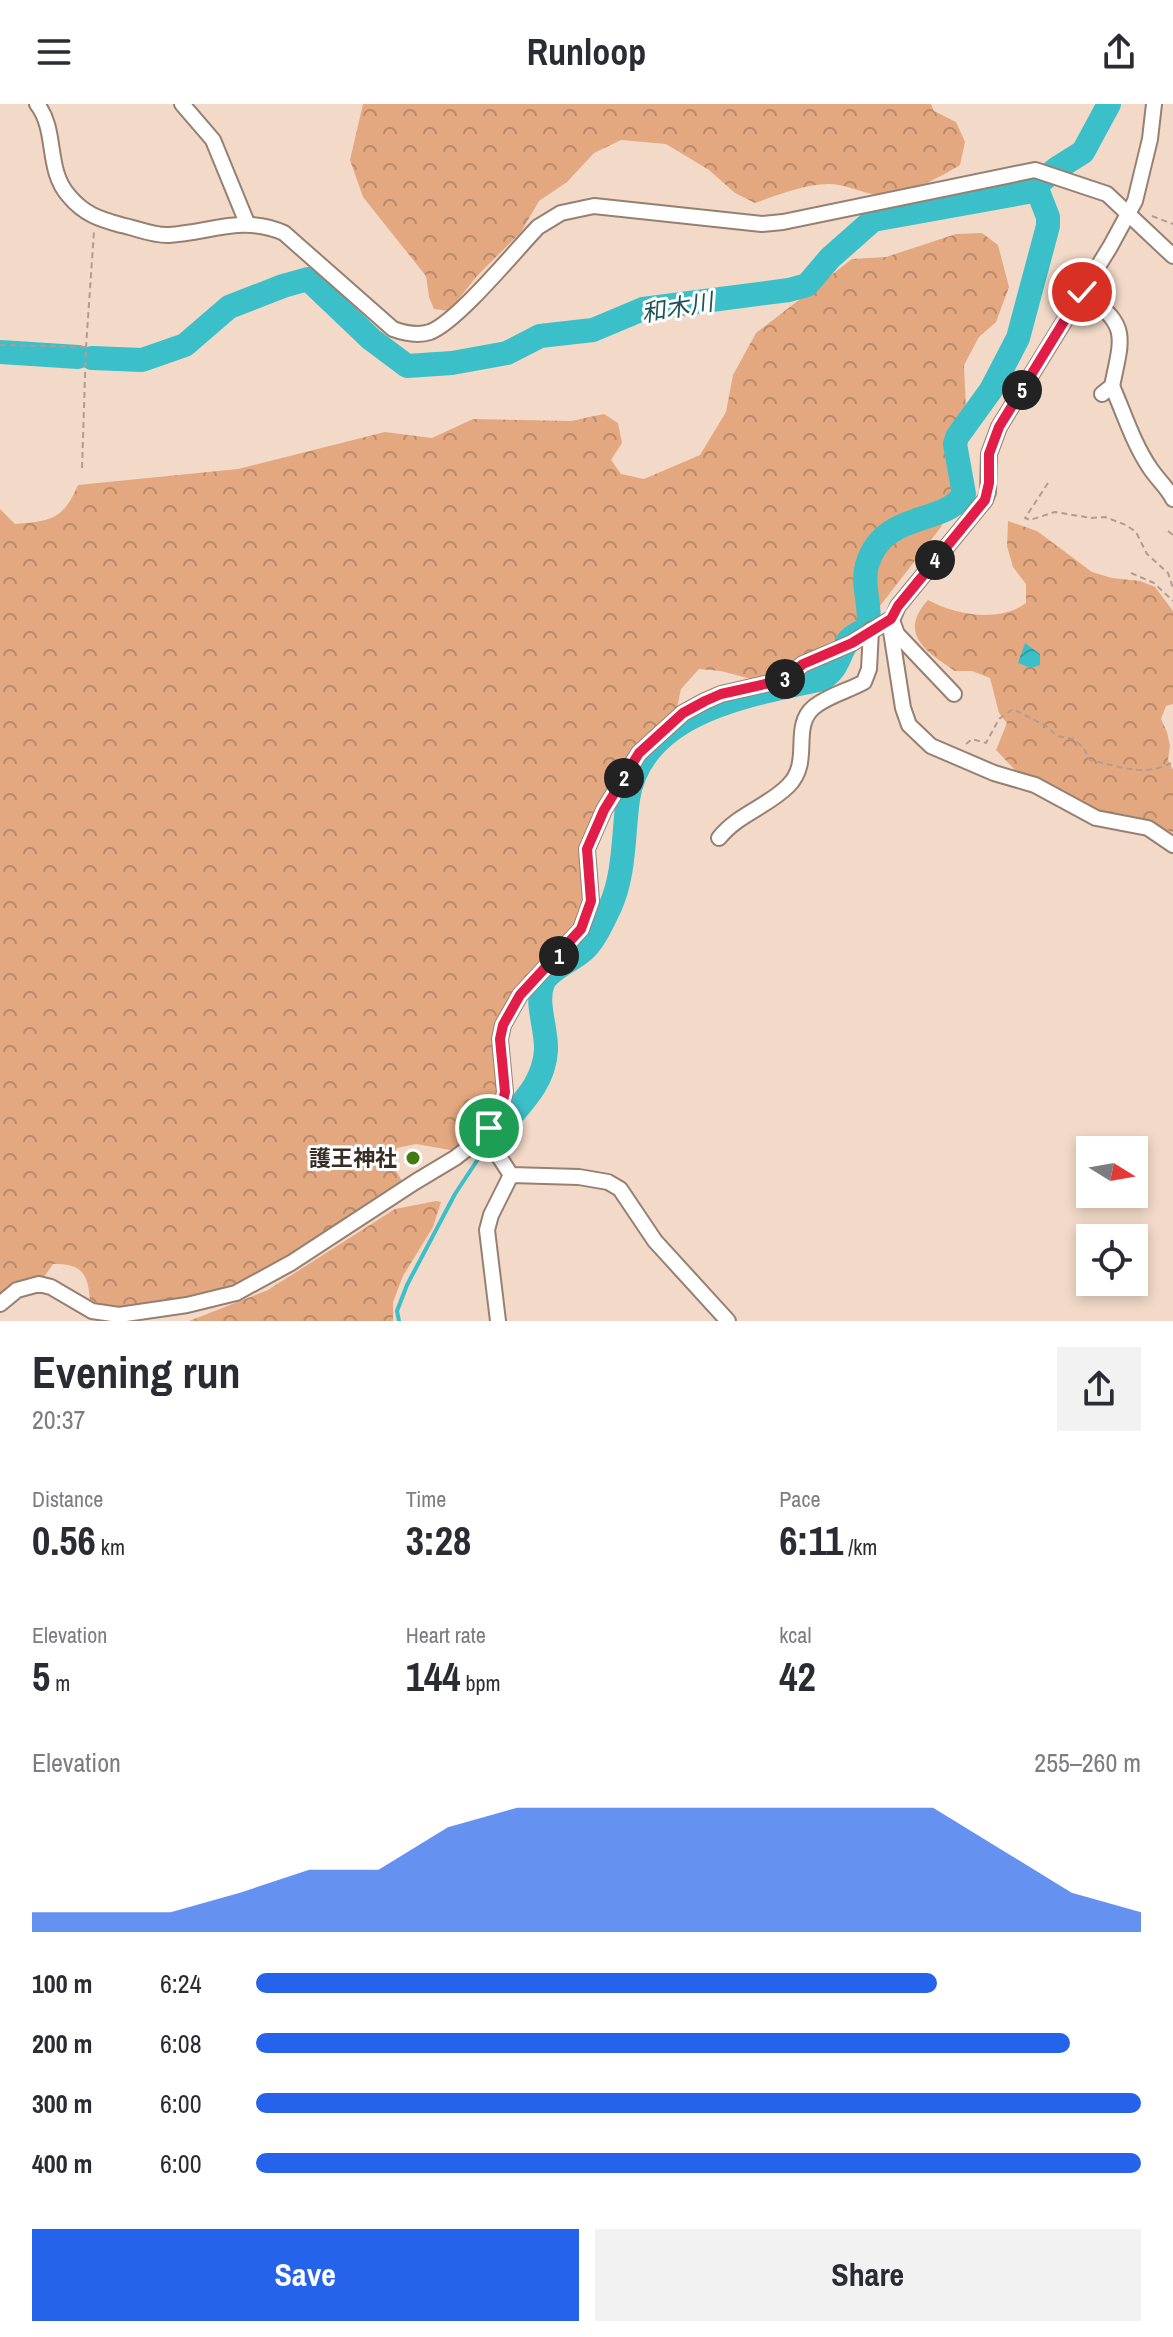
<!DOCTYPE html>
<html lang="en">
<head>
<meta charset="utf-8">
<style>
  :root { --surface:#fff; --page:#f2f2f3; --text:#2b2b33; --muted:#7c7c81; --accent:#2563eb }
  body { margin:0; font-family:"Archivo Narrow","Noto Sans JP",sans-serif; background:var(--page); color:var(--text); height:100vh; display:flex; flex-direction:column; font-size:30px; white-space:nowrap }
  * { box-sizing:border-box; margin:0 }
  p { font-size:26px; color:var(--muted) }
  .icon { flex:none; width:44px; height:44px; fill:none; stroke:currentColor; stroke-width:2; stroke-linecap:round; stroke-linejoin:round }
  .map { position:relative; height:1217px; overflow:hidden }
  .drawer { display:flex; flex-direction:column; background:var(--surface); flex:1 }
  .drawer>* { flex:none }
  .needle { width:52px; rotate:101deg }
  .fabs { position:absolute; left:1076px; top:1032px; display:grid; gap:16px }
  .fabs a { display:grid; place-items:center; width:72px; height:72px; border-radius:0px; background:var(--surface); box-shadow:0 4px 12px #0003; font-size:40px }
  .pin { position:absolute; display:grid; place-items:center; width:68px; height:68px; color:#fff; margin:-34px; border:4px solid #fff; border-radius:50%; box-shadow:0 2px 8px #0007 }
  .km { position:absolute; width:40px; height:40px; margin:-20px; border-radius:50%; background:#222; color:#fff; font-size:22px; line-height:40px; text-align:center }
  .round { display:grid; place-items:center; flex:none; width:84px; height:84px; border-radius:0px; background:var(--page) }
  .overview { display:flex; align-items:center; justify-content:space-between; height:136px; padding:0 32px }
  h1 { font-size:44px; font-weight:700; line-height:60px }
  .figures { display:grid; grid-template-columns:repeat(3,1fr); gap:12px; height:136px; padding:8px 32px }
  .figures div { display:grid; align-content:center }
  .figures b { font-size:40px; font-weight:700 }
  .figures small { font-size:22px; font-weight:400 }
  .figures p { font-size:22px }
  .chart { height:224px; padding:16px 32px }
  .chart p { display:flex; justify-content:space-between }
  .chart svg { width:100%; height:144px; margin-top:8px; fill:var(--accent); opacity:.7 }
  .primary-button { display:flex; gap:16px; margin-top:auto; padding:16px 32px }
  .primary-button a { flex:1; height:92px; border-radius:0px; background:var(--accent); color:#fff; font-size:32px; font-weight:700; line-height:92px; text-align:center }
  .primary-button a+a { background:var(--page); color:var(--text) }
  ul { padding:0 32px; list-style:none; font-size:26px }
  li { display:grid; grid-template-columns:128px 96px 1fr; align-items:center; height:60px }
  li i { height:20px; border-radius:10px; background:var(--accent) }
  header { display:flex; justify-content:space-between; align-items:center; height:104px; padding:0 32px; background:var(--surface); font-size:36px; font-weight:700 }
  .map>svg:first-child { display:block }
  .forest { fill:url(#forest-crowns) }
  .water { fill:url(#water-waves) }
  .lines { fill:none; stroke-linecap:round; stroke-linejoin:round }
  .stream { stroke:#3bbfc8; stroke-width:4 }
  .river { stroke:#3bbfc8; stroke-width:24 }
  .street-casing { stroke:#978071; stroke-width:18 }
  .path { stroke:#b19d90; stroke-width:2; stroke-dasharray:6 4; stroke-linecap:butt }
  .street { stroke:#fff; stroke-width:14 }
  .route-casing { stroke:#fff; stroke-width:16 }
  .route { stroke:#e11d48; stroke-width:10 }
  .poi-dot { fill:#437b10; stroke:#fff; stroke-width:3 }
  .labels { text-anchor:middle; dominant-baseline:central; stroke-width:6; stroke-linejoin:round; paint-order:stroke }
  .poi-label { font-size:22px; font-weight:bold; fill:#372d27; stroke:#fff; text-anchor:end }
  .water-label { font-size:24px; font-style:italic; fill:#1e5458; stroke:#fff }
</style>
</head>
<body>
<header><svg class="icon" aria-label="menu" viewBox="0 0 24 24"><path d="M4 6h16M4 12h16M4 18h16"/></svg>Runloop<svg class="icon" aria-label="share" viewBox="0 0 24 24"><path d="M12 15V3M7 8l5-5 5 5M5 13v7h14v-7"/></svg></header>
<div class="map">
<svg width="1173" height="1217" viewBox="0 0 1173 1217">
  <defs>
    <pattern id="forest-crowns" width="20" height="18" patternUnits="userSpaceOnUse" patternTransform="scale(2)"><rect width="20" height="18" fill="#e4a880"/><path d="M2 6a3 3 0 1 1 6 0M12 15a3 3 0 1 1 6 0" fill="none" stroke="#ba8969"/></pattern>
    <pattern id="water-waves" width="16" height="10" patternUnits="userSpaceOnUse" patternTransform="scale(2)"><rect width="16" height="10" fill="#3bbfc8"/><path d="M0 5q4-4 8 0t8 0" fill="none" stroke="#329ca2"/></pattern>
  </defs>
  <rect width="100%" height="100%" fill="#f2d9c8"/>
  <g class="forest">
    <path d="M363,0h568l3,7 22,11 9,20 -5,23c-23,14 -61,34 -88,29 -14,-3 -29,-10 -43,-10 -25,0 -51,11 -74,19l-20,-10 -26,-23 -43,-26 -45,-4 -27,13 -27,29 -28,19 -18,31 -44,44 -28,35 -15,-2 -5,-12 -3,-21 -63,-79 -13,-37z"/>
    <path d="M982,129l16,12 11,42 -13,35 -17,15 -15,28 2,45 -10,79 -15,38 -61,79 -40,31 -38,21 -25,18 -22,4 -34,-9 -22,-2 -18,20 -5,23 -41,36 -52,126 1,30 -10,20 -52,56 -11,15 -12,24 -5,14 -1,22 5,35 -4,18 -16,25 -22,18 -40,-7 -19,4 -6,14 11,19 -47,34 -77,49 -60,30 -108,14 -20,-8c-2,-27 -9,-37 -37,-36l-9,13 -30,7 -14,11v-786l15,15c36,-3 48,-4 63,-39l160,-16 147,-37 47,6 41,-19 98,2 33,-7 14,9 4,20 -11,17 10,14 23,5 56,-24 26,-43 7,-37 23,-42 96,-74 34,-2 70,-23z"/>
    <path d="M1008,417l29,10 55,41 20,6 28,3 15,6 18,24v93l-7,2 -5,13 6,13 3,14 -2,14 5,10v63l-15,-8 -15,-1 -52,-16 -57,-31 -19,-7 -19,-20 11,-27 -8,-10 -9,-35 -18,-7h-17c-28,-19 -58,-37 -27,-71 27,15 72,23 98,3v-19l-13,-17 -6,-21z"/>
    <polygon points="436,1097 441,1098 433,1123 403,1172 393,1198 393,1217 189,1217 268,1186 395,1105"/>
  </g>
  <polygon class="water" points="1025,539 1040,550 1040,561 1031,564 1018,559"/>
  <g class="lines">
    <polyline class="stream" points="399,1217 397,1207 407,1181 455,1090 486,1043"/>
    <g class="river">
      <polyline points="0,248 78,253"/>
      <polyline points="92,254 142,256 185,241 229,203 283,182 308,175 371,235 407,262 452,259 507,249 540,232 593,226 643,205 789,186 807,181 830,154 873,116 1028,88 1056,65 1083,48 1109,0"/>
      <path d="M494,1033c20,-28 50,-49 52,-87 1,-21 -11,-47 -3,-67 6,-14 31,-23 42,-34 11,-11 18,-28 25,-42 15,-33 13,-72 18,-108 14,-89 123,-104 194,-120 19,-12 16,-27 28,-40 4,-4 13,-8 18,-11 4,-21 -7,-43 -1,-63 16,-55 78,-39 97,-71l-9,-50 2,-7 34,-47 27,-52 30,-112v-9l-12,-31"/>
    </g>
    <g class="street-casing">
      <g id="street">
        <path d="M37,0c21,27 8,65 32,92 15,18 30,23 52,29 15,3 33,11 48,10 42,-3 76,-20 115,-2l109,96c11,4 25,7 37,3 27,-10 85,-81 108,-105l23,-14 33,-7 168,18 21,-2 252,-52 72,24 66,62"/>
        <polyline points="182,0 213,36 247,119"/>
        <polyline points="1154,0 1150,35 1135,97 1110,143 999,323 989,350 988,388 985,396 898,502 890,521 903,604 909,621 931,642 994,669 1035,681 1096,714 1148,724 1173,741"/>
        <path d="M1082,188c47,33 41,42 30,94l-10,8"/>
        <path d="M1112,282c12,27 21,57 38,82 8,12 17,19 23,31"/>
        <polyline points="893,519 897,530 954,590"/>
        <path d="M719,734c19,-24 48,-31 69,-52 25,-24 2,-59 26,-79 15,-12 34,-16 50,-25l5,-13 2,-39"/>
        <polyline points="485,1031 511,1071 579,1073 608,1078 620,1085 655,1137 728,1217"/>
        <polyline points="0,1200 17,1186 39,1180 51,1183 92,1207 119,1211 187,1201 236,1189 291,1159 415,1078 455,1054 485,1031 502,1001 505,988 500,935 503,921 520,891 581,825 591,797 587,745 604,706 639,649 683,609 705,597 721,590 783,576 803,560 852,539 891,515"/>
        <polyline points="498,1217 487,1126 491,1111 511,1071"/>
      </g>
    </g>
    <g class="path">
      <polyline points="1152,112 1173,120"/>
      <polyline points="0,241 86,243"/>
      <polyline points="82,364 86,243 94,127"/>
      <polyline points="1048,379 1025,414 1030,416 1055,408 1091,414 1105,413 1126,421 1136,428 1147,450 1168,469 1173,484"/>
      <polyline points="1168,427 1173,431"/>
      <polyline points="1131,469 1154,479 1173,497"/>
      <path d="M966,640l6,-5 14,4 13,-24 14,-10 33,17 11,10 16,3 10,8 7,13c29,6 54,18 83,2"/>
    </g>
    <use href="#street" class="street"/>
  </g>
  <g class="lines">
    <g class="route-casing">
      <polyline id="route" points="489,1024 502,1001 505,988 500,935 503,921 520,891 581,825 591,797 587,745 604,706 639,649 683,609 705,597 721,590 783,576 803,560 852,539 891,515 898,502 985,396 989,379 989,350 999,323 1082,188"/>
    </g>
    <use href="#route" class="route"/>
  </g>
  <circle class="poi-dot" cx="413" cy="1054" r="8"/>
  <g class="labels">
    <g class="poi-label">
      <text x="397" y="1054">護王神社</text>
    </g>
    <g class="water-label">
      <text transform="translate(677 203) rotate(-10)">和木川</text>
    </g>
  </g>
</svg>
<div class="fabs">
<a><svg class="needle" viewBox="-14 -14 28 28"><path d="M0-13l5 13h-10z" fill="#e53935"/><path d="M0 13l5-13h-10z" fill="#7c7c81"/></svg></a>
<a><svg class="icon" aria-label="locate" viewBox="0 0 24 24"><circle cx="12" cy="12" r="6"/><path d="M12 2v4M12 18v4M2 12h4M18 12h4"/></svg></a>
</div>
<div class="pin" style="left:489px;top:1024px;background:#1e9e55"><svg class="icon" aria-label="arrive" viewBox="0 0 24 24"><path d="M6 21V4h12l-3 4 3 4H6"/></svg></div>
<div class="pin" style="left:1082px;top:188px;background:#d93025"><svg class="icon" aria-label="check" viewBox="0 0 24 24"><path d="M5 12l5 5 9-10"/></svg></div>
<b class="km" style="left:559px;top:852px">1</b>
<b class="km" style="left:624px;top:674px">2</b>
<b class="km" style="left:785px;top:575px">3</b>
<b class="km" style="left:935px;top:456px">4</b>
<b class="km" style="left:1022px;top:286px">5</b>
</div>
<section class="drawer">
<div class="overview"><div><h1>Evening run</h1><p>20:37</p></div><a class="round"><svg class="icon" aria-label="share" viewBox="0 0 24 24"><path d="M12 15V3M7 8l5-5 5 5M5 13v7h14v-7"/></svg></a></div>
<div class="figures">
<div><p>Distance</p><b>0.56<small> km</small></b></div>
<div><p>Time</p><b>3:28</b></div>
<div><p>Pace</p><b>6:11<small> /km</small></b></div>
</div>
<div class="figures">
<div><p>Elevation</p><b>5<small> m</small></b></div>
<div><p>Heart rate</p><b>144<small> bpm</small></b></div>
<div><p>kcal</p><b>42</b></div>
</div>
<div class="chart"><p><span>Elevation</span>255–260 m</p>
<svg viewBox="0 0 160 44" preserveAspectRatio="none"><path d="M0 44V38L10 38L20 38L30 32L40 25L50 25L60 12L70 6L80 6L90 6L100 6L110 6L120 6L130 6L140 19L150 32L160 38V44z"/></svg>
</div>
<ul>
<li><b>100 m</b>6:24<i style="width:77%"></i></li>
<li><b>200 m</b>6:08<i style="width:92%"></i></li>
<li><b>300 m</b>6:00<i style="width:100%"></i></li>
<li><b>400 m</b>6:00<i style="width:100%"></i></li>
</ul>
<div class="primary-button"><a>Save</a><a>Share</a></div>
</section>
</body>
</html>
